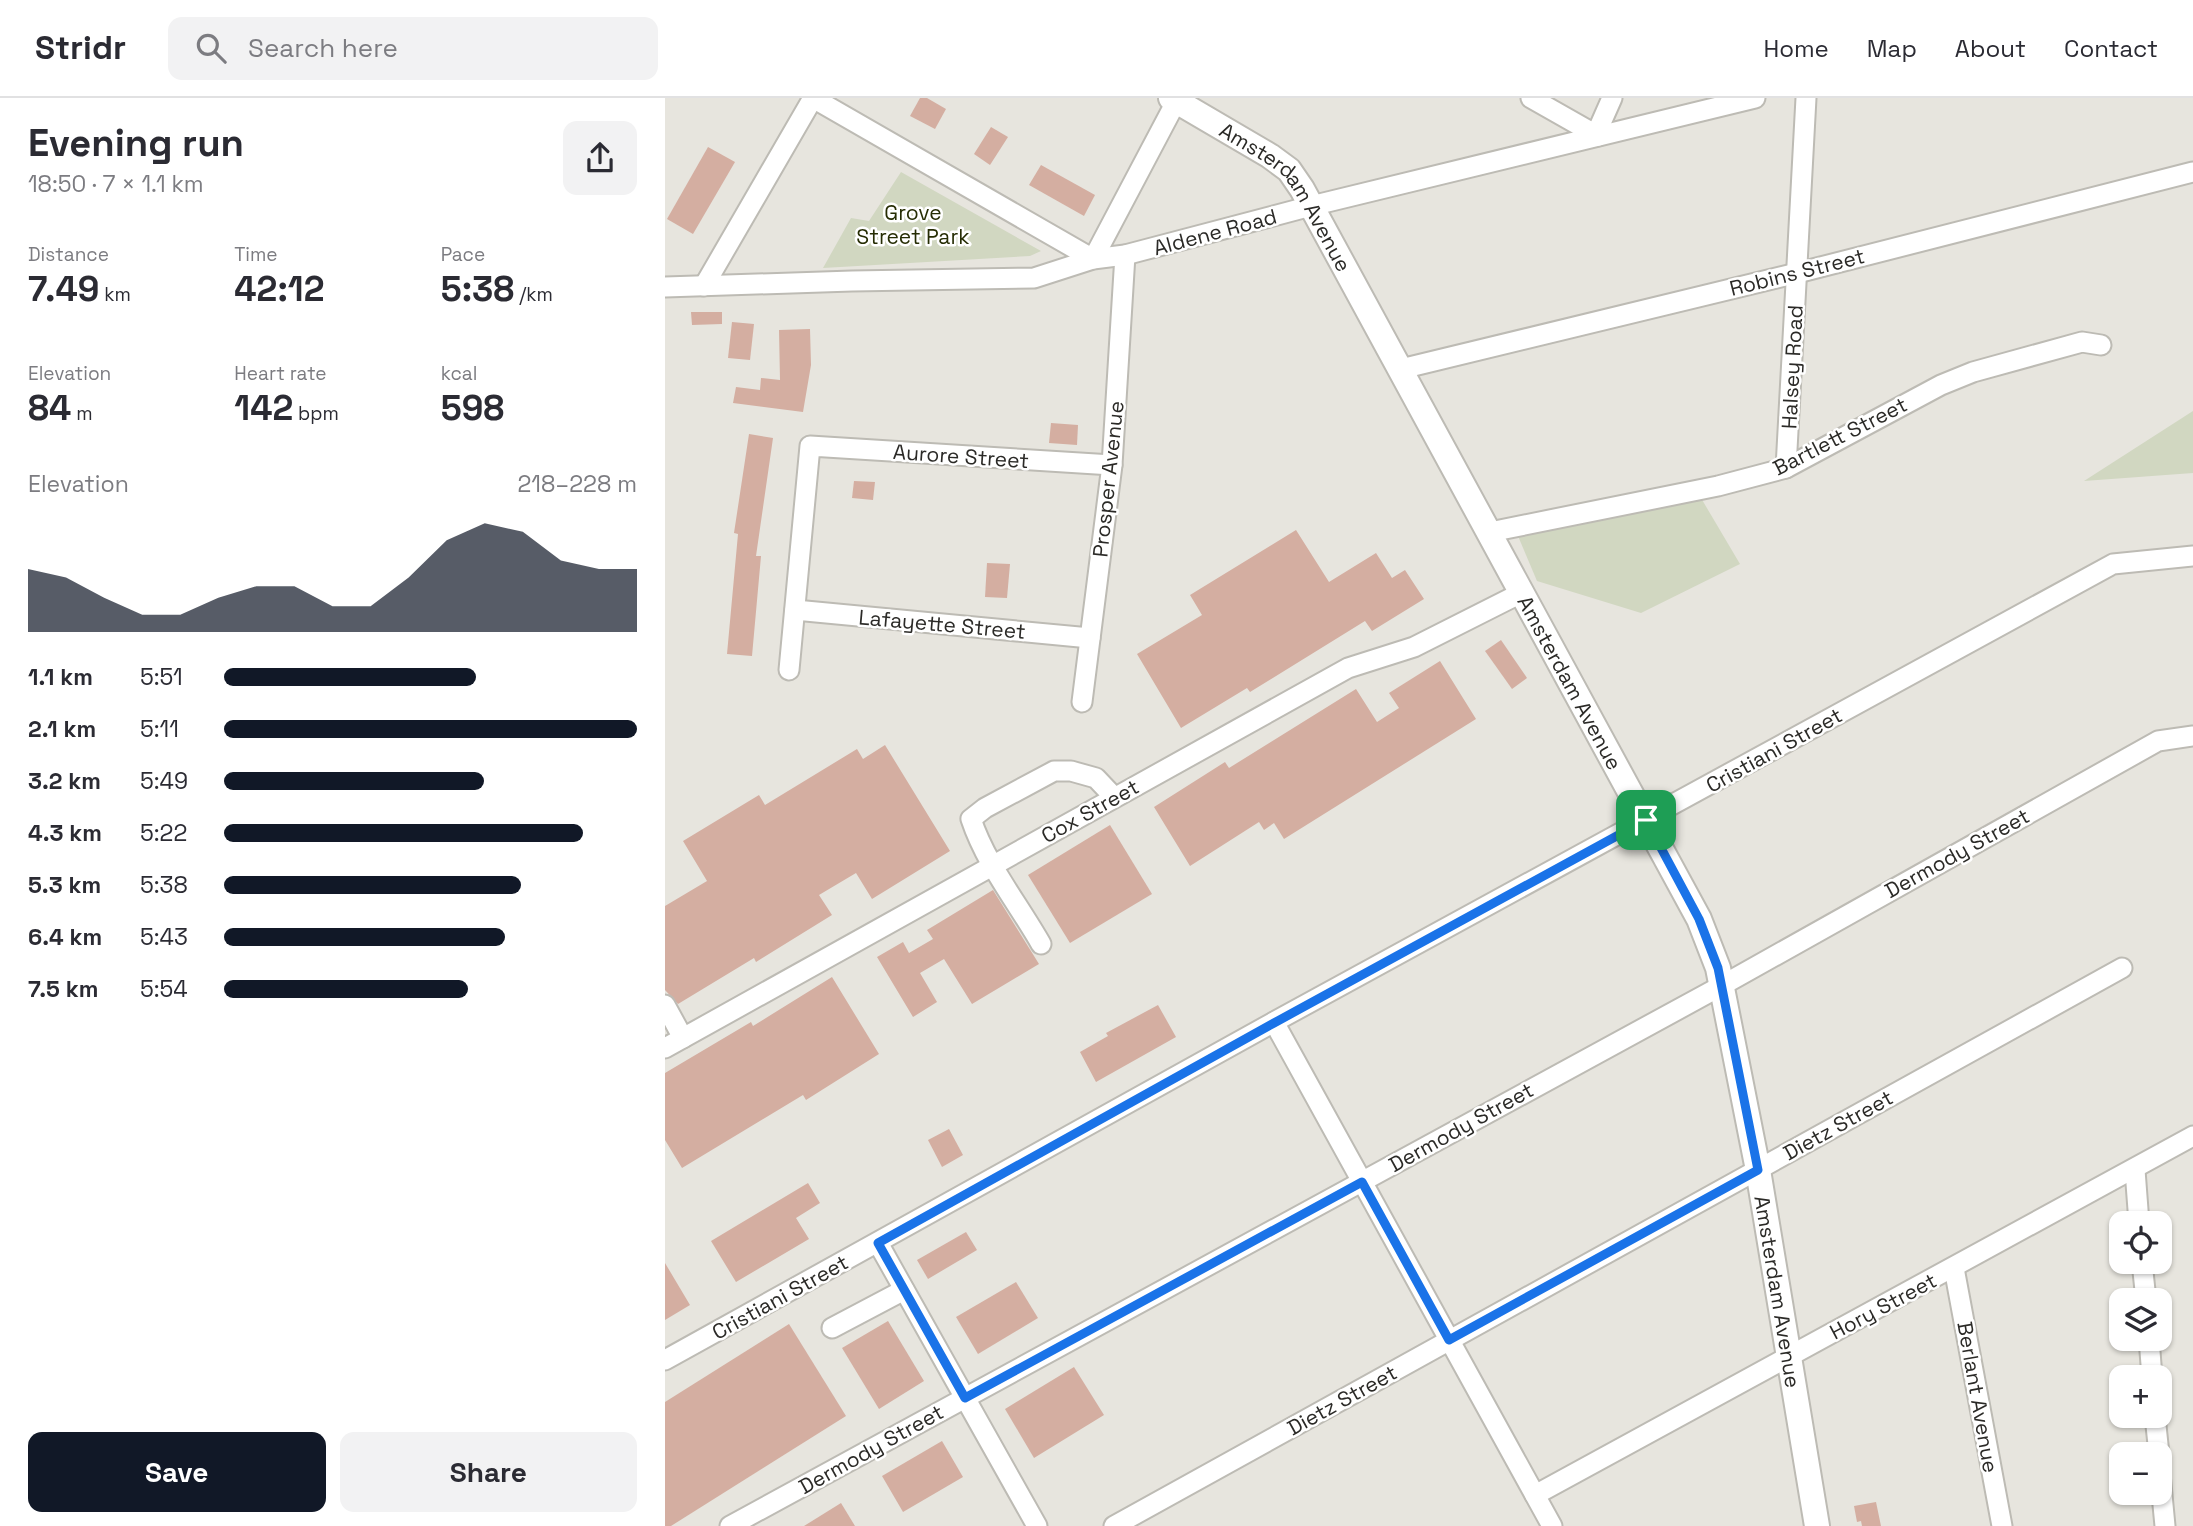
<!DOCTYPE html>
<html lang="en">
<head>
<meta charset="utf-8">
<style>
  :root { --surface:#fff; --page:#f2f2f3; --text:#2b2b33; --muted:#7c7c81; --line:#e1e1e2; --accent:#111827 }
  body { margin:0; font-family:"Space Grotesk",sans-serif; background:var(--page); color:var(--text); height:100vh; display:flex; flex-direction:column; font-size:26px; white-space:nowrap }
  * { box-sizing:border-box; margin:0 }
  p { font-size:23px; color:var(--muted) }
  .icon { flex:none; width:38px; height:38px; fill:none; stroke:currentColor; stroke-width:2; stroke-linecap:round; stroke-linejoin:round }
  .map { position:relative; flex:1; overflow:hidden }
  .drawer { display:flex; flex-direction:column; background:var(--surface); width:665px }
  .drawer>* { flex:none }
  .controls { position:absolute; left:1444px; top:1113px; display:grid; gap:14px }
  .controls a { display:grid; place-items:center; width:63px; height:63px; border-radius:14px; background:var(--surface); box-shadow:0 2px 5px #0004; font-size:35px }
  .pin { position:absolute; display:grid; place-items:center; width:60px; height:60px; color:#fff; margin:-30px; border-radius:14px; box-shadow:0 4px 10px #0006 }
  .round { display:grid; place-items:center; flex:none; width:74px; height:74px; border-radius:14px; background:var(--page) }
  .overview { display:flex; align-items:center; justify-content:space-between; height:119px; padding:0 28px }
  h1 { font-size:38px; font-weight:600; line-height:52px }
  .metrics { display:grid; grid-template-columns:repeat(3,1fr); gap:10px; height:119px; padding:7px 28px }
  .metrics div { display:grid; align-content:center }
  .metrics b { font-size:35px; font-weight:600 }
  .metrics small { font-size:19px; font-weight:400 }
  .metrics p { font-size:19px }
  .chart { height:196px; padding:14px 28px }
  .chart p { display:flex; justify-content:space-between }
  .chart svg { width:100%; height:126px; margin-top:7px; fill:var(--accent); opacity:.7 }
  .action { display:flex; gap:14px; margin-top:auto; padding:14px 28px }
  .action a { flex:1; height:80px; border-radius:14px; background:var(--accent); color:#fff; font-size:28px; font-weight:600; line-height:80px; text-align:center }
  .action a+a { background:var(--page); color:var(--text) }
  ul { padding:0 28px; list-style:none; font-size:23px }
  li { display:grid; grid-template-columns:112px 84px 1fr; align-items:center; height:52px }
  li i { height:18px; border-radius:9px; background:var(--accent) }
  header { display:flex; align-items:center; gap:42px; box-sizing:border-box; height:98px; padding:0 35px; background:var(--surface); border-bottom:2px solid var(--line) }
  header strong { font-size:33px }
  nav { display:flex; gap:38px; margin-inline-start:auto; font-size:24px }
  .search { width:490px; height:63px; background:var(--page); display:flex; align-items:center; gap:18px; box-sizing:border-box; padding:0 24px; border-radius:14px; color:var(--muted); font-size:26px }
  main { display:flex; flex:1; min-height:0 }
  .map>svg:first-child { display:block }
  .green { fill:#d1d7c1 }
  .building { fill:#d4aea1 }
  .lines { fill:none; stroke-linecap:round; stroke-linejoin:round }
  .minor-casing { stroke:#bdbbb4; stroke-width:23 }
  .major-casing { stroke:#bdbbb4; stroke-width:28 }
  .minor { stroke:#fff; stroke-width:19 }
  .major { stroke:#fff; stroke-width:24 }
  .route-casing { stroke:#fff; stroke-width:14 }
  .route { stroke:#1a73e8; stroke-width:9 }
  .labels { text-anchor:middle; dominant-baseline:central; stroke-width:5; stroke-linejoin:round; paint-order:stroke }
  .street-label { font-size:21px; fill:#2b2a27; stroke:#fff }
  .park-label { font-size:21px; fill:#262d04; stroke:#fff }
</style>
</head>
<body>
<header>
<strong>Stridr</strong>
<div class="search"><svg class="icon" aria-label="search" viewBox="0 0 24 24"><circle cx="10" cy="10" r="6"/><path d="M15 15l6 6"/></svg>Search here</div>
<nav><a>Home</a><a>Map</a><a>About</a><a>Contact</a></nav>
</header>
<main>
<section class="drawer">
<div class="overview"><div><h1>Evening run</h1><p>18:50 · 7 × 1.1 km</p></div><a class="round"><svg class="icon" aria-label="share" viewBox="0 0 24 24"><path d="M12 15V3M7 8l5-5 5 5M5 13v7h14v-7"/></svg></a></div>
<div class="metrics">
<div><p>Distance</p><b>7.49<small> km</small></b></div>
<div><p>Time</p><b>42:12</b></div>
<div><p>Pace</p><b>5:38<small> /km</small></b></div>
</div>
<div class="metrics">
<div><p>Elevation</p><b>84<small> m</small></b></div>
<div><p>Heart rate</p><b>142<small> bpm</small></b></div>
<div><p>kcal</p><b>598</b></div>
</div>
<div class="chart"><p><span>Elevation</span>218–228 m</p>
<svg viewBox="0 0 160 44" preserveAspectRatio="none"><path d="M0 44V22L10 25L20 32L30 38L40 38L50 32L60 28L70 28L80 35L90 35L100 25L110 12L120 6L130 9L140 19L150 22L160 22V44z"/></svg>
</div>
<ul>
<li><b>1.1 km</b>5:51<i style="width:61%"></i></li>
<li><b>2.1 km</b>5:11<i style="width:100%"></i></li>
<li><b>3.2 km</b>5:49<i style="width:63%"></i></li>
<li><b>4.3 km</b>5:22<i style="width:87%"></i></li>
<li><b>5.3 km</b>5:38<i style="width:72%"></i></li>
<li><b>6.4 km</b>5:43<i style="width:68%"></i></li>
<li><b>7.5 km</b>5:54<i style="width:59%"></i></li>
</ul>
<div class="action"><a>Save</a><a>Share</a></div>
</section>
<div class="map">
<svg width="1528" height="1428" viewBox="0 0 1528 1428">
  <rect width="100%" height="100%" fill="#e7e5de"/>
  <g class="green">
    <polygon points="236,74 376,153 365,158 158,170 186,120 204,123"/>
    <polygon points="1528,313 1528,375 1419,383"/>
    <polygon points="1036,400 1075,466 976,515 872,483 853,438"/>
  </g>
  <g class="building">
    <polygon points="255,0 262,0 281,11 270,31 245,18"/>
    <polygon points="326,29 343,39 325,67 309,56"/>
    <polygon points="43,49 70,64 28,136 2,121"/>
    <polygon points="376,67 430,97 419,118 364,87"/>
    <polygon points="26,214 57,214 57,226 27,227"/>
    <polygon points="67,224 89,226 85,262 63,260"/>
    <polygon points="145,231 146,267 138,314 68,305 71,289 95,292 96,280 115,282 114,232"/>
    <polygon points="386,325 413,327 412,347 384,345"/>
    <polygon points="84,336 108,340 91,458 96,458 87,558 62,556 73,436 69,435"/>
    <polygon points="189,383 210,384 208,402 187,400"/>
    <polygon points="631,432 664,484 711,455 727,480 740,472 759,501 707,533 700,523 585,594 582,590 516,630 472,556 537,517 525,497"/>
    <polygon points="322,465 345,466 342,500 320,499"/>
    <polygon points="836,542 862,580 847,591 820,553"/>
    <polygon points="775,563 811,621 619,741 609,725 599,732 594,724 525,768 489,709 560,664 564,670 691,591 712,624 734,610 724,595"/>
    <polygon points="220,647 285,753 207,801 191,775 154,797 167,817 91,864 89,860 13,906 0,892 0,808 42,783 18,743 94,697 100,707 192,651 198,661"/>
    <polygon points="445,727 487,796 405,845 363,777"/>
    <polygon points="328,792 374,866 307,906 279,861 255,875 272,904 248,919 212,859 238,844 244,855 268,841 262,832"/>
    <polygon points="167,879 214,956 141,1002 138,997 17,1070 0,1042 0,975 86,924 88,928"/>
    <polygon points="493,907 511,939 431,984 415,954 443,938 441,935"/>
    <polygon points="284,1031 298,1057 277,1069 263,1042"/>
    <polygon points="143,1085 155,1105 131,1120 144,1141 71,1184 46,1143"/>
    <polygon points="301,1134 312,1152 263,1181 252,1162"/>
    <polygon points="0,1165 25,1207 0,1222"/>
    <polygon points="351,1184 373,1220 313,1256 291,1219"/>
    <polygon points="223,1223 259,1283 214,1311 177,1250"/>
    <polygon points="124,1226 181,1318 6,1428 0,1428 0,1304"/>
    <polygon points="409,1269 439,1317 369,1360 340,1311"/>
    <polygon points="277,1343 298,1379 238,1414 217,1378"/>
    <polygon points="1211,1404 1216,1428 1197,1428 1196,1423 1192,1424 1189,1408"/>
    <polygon points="176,1405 190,1428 139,1428"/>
  </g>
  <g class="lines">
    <g class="minor-casing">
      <g id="minor">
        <polyline points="148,0 428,161 513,0"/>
        <polyline points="866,0 933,38 932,34 947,0"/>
        <polyline points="39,188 148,0"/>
        <polyline points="0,189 187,183 369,180 428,161 460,157 646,108 1090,0"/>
        <polyline points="736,271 1132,175 1528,74"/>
        <polyline points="1121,370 1141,0"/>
        <polyline points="825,434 1053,388 1121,370 1276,287 1308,274 1417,244 1436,247"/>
        <polyline points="130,512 425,540"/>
        <polyline points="124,572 145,348 447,367"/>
        <polyline points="417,604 447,367 460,157"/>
        <path d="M376,846c-24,-42 -55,-80 -70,-125l14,-11 69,-37h17l25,7 18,19"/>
        <polyline points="0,907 18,940"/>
        <polyline points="609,924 887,1428"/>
        <polyline points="0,950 683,570 749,549 858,494"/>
        <polyline points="1470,1072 1474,1125"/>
        <polyline points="213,1145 372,1428"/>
        <polyline points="1477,1164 1481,1202"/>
        <polyline points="1289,1170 1337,1428"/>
        <polyline points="167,1230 239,1192"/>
        <polyline points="1484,1241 1487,1279"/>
        <polyline points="0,1262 609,924 1448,466 1528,458"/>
        <polyline points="1490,1318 1494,1356"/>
        <polyline points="1494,1365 1500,1428"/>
        <polyline points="870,1397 1528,1038"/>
        <polyline points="65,1428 1056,888 1493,643 1528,638"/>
        <polyline points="449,1428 1457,870"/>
      </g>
    </g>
    <g class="major-casing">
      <g id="major">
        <path id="s1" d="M506,0l99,58 19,14 13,19 397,730 19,49 40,202 59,356"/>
      </g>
    </g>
    <use href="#minor" class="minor"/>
    <use href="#major" class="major"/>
  </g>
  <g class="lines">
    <g class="route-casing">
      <polygon id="route" points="981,722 1034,821 1053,870 1093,1072 784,1242 697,1084 300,1300 213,1145 609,925"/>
    </g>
    <use href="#route" class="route"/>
  </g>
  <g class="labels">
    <g class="street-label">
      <text stroke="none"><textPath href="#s1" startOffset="156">Amsterdam Avenue</textPath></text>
      <text transform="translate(550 134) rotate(-15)">Aldene Road</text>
      <text transform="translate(1132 174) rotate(-14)">Robins Street</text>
      <text transform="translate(1127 269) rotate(-87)">Halsey Road</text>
      <text transform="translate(1175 338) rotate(-27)">Bartlett Street</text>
      <text transform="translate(296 358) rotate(4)">Aurore Street</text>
      <text transform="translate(443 381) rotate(-84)">Prosper Avenue</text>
      <text transform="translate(277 526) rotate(5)">Lafayette Street</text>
      <text stroke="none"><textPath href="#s1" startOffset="723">Amsterdam Avenue</textPath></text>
      <text transform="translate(1109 652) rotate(-29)">Cristiani Street</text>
      <text transform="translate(425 713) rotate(-29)">Cox Street</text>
      <text transform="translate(1292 755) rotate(-29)">Dermody Street</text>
      <text transform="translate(1173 1027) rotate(-29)">Dietz Street</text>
      <text transform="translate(796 1029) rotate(-29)">Dermody Street</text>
      <text stroke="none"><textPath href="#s1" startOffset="1374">Amsterdam Avenue</textPath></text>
      <text transform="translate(115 1199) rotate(-29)">Cristiani Street</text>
      <text transform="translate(1218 1208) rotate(-28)">Hory Street</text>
      <text transform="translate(1313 1299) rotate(80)">Berlant Avenue</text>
      <text transform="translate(677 1302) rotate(-29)">Dietz Street</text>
      <text transform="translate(206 1351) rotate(-29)">Dermody Street</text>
    </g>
    <g class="park-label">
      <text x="248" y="114">Grove<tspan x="248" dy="24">Street Park</tspan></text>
    </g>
  </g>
</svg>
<div class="controls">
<a><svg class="icon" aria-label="locate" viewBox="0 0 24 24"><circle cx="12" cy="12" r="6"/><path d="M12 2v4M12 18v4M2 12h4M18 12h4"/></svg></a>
<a><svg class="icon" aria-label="layers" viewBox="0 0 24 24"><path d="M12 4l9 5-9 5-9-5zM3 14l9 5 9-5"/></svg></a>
<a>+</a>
<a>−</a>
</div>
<div class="pin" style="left:981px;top:722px;background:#1e9e55"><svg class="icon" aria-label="arrive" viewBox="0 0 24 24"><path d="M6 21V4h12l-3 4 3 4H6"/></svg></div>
</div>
</main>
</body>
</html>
